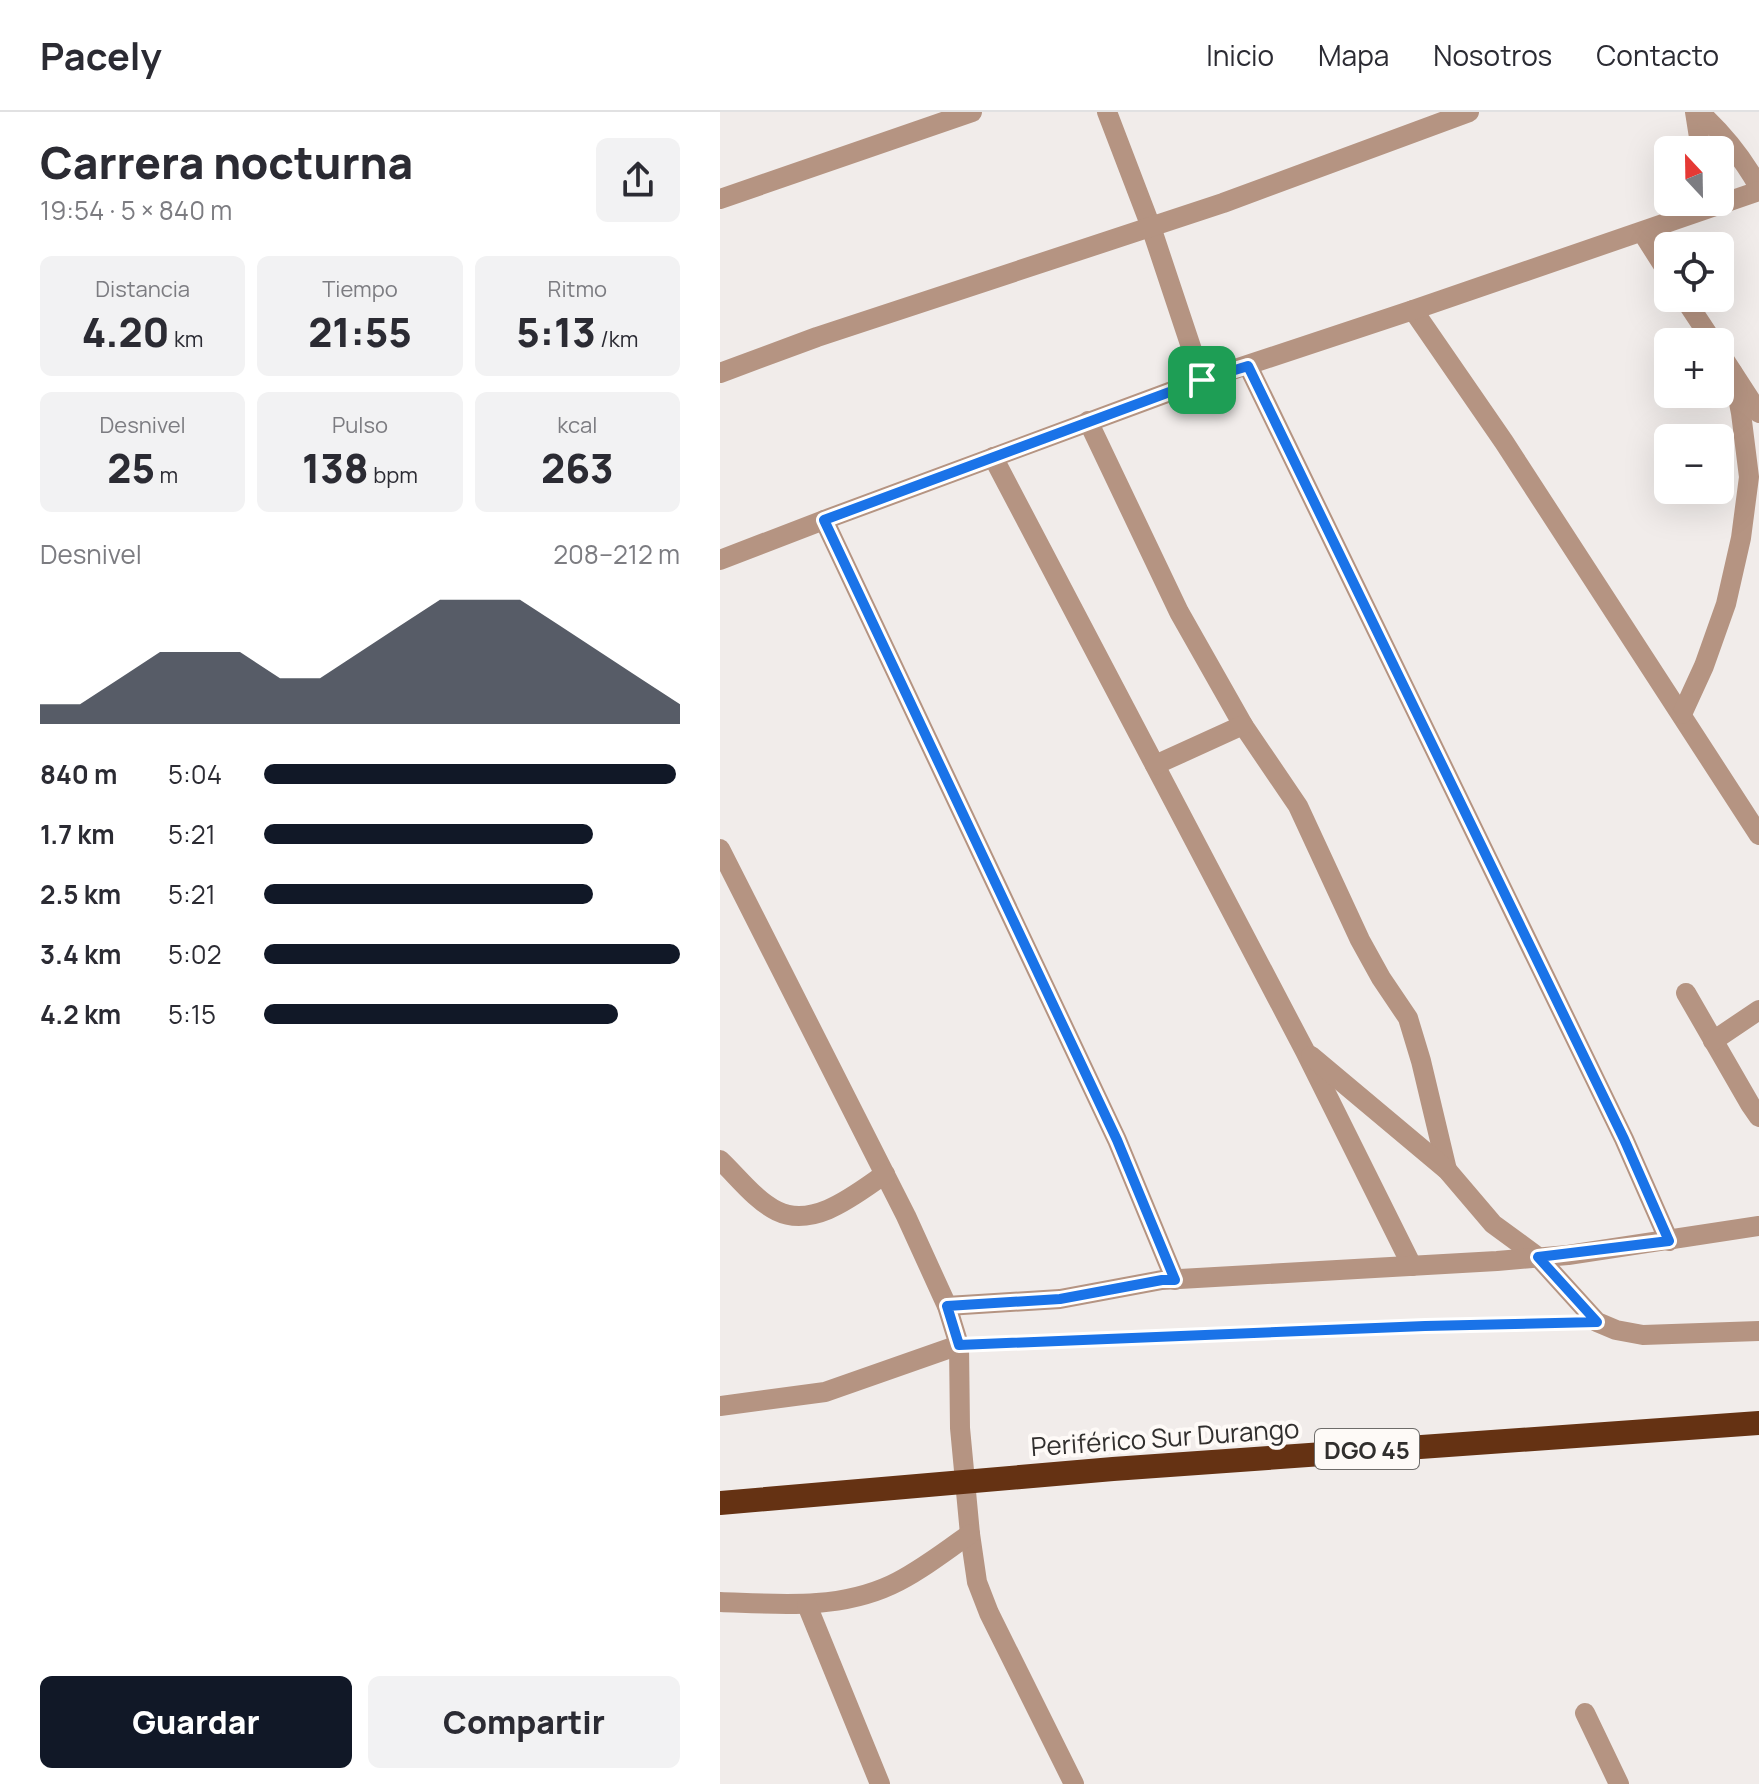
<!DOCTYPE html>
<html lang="es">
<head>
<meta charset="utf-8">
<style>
  :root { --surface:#fff; --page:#f2f2f3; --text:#2b2b33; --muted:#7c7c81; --line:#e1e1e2; --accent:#111827 }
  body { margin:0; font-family:Manrope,sans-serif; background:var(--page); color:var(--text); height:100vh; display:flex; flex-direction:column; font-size:30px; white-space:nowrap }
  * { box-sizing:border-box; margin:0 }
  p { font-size:26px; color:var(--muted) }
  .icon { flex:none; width:44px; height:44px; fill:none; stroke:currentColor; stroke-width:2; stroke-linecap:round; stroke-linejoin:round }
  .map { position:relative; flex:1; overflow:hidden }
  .drawer { display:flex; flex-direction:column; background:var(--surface); width:720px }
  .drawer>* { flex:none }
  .needle { width:52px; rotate:338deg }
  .tools { position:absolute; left:934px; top:24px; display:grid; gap:16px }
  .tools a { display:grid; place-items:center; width:80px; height:80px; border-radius:12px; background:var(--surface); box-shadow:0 8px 32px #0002; font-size:40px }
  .pin { position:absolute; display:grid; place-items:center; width:68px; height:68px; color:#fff; margin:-34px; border-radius:16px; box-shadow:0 4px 12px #0006 }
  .round { display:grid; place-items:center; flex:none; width:84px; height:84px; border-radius:12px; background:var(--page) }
  .headline { display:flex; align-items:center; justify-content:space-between; height:136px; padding:0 40px }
  h1 { font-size:44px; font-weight:800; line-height:60px }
  .stats { display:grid; grid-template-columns:repeat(3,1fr); gap:12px; height:136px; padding:8px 40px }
  .stats div { display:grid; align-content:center; border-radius:12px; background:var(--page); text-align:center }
  .stats b { font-size:40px; font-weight:800 }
  .stats small { font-size:22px; font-weight:400 }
  .stats p { font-size:22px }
  .chart { height:224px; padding:16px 40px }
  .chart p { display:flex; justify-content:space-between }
  .chart svg { width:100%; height:144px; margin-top:8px; fill:var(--accent); opacity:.7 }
  .action { display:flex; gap:16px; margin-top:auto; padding:16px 40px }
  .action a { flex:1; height:92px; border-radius:12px; background:var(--accent); color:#fff; font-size:32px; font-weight:800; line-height:92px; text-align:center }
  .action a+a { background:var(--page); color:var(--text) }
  ul { padding:0 40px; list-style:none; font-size:26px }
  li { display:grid; grid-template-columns:128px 96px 1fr; align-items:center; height:60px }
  li i { height:20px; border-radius:10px; background:var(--accent) }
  header { display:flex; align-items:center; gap:48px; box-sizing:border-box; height:112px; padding:0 40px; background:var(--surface); border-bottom:2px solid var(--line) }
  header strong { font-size:38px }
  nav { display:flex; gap:44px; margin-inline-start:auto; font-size:28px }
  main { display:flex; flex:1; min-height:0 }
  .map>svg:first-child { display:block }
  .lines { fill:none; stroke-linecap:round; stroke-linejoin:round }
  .path { stroke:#8b8886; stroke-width:5; stroke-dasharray:2 6; stroke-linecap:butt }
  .street { stroke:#b59482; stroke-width:20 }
  .highway { stroke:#653213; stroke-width:24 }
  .route-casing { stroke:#fff; stroke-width:16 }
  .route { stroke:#1a73e8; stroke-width:10 }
  .labels { text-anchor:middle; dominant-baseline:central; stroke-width:8; stroke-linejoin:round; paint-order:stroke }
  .shield { fill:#fefaf7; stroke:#6e6c6a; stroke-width:2 }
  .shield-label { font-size:24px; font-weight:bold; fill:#312f2e }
  .street-label { font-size:26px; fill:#312f2e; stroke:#fefaf7 }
</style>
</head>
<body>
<header>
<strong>Pacely</strong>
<nav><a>Inicio</a><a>Mapa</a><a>Nosotros</a><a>Contacto</a></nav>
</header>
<main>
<section class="drawer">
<div class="headline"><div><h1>Carrera nocturna</h1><p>19:54 · 5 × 840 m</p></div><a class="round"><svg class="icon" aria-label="share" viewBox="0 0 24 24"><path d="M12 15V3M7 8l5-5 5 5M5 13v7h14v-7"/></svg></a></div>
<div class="stats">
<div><p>Distancia</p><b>4.20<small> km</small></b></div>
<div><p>Tiempo</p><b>21:55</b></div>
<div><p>Ritmo</p><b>5:13<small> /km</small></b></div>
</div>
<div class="stats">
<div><p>Desnivel</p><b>25<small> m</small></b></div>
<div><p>Pulso</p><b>138<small> bpm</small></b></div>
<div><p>kcal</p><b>263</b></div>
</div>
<div class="chart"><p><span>Desnivel</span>208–212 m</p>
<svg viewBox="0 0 160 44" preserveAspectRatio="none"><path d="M0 44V38L10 38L20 30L30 22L40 22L50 22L60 30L70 30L80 22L90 14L100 6L110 6L120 6L130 14L140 22L150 30L160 38V44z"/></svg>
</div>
<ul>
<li><b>840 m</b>5:04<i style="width:99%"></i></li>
<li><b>1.7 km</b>5:21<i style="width:79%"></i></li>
<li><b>2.5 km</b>5:21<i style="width:79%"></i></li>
<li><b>3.4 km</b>5:02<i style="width:100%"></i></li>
<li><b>4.2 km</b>5:15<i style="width:85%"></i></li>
</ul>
<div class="action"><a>Guardar</a><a>Compartir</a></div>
</section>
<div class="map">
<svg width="1039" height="1672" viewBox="0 0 1039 1672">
  <rect width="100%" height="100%" fill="#f1ecea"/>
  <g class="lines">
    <polyline class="path" points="259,1232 705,1214 849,1210"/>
    <g class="street">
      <polyline points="387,0 431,115 482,268"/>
      <polyline points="975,0 981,38"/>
      <path d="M979,0c25,22 44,47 60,75"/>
      <polyline points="0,87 252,0"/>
      <polyline points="922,120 948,161"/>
      <polyline points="964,186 993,230"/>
      <polyline points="693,198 784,330 1039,723"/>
      <polyline points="1000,241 1039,301"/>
      <polyline points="528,254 904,1027 949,1129"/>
      <polyline points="0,261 97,225 503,91 749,0"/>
      <polyline points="368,309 459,500 523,613 578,694 640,828 661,866 688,906 701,949 727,1058"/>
      <polyline points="273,345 585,939 692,1154"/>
      <polyline points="104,408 397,1028 455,1168"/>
      <polyline points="0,448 104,408 482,268 693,198 1039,79"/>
      <polyline points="962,602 984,554 1006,492 1021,426 1029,365 1021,301 1013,261"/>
      <polyline points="435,653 523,613"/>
      <polyline points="0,737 186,1104 227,1194 239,1233 240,1316 250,1422 257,1470 269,1501 354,1672"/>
      <polyline points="966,881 1030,992 1039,1005"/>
      <polyline points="993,929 1039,898"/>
      <polyline points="591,944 727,1058 773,1112 818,1145 877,1210 896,1218 923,1223 1039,1219"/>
      <path d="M0,1048c18,17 35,40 57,51 37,18 79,-17 108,-37"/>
      <polyline points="227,1194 340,1187 442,1168 777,1149 848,1143 1039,1114"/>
      <polyline points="0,1294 105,1280 239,1233"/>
      <path d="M0,1490c58,2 117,8 171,-17 28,-13 54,-34 79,-51"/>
      <polyline points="87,1493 160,1672"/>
      <polyline points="865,1601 899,1672"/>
    </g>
    <polyline class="highway" points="0,1391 393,1357 1039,1311"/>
  </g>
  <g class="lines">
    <g class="route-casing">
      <polygon id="route" points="528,254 904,1027 949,1129 818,1145 877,1210 705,1214 239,1233 227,1194 340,1187 442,1168 455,1168 397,1028 104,408 482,268"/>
    </g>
    <use href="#route" class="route"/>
  </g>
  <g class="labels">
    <rect class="shield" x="595" y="1317" width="104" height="40" rx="6"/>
    <g class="shield-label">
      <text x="647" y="1337">DGO 45</text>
    </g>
    <g class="street-label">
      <text transform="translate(445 1325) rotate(-4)">Periférico Sur Durango</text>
    </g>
  </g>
</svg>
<div class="tools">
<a><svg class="needle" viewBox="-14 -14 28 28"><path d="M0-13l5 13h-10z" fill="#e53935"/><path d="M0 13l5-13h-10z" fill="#7c7c81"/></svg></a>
<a><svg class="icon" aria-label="locate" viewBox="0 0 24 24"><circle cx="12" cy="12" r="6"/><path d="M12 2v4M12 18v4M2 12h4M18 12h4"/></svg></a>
<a>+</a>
<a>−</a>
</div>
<div class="pin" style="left:482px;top:268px;background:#1e9e55"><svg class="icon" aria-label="arrive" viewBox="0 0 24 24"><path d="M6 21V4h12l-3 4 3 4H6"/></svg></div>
</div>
</main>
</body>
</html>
